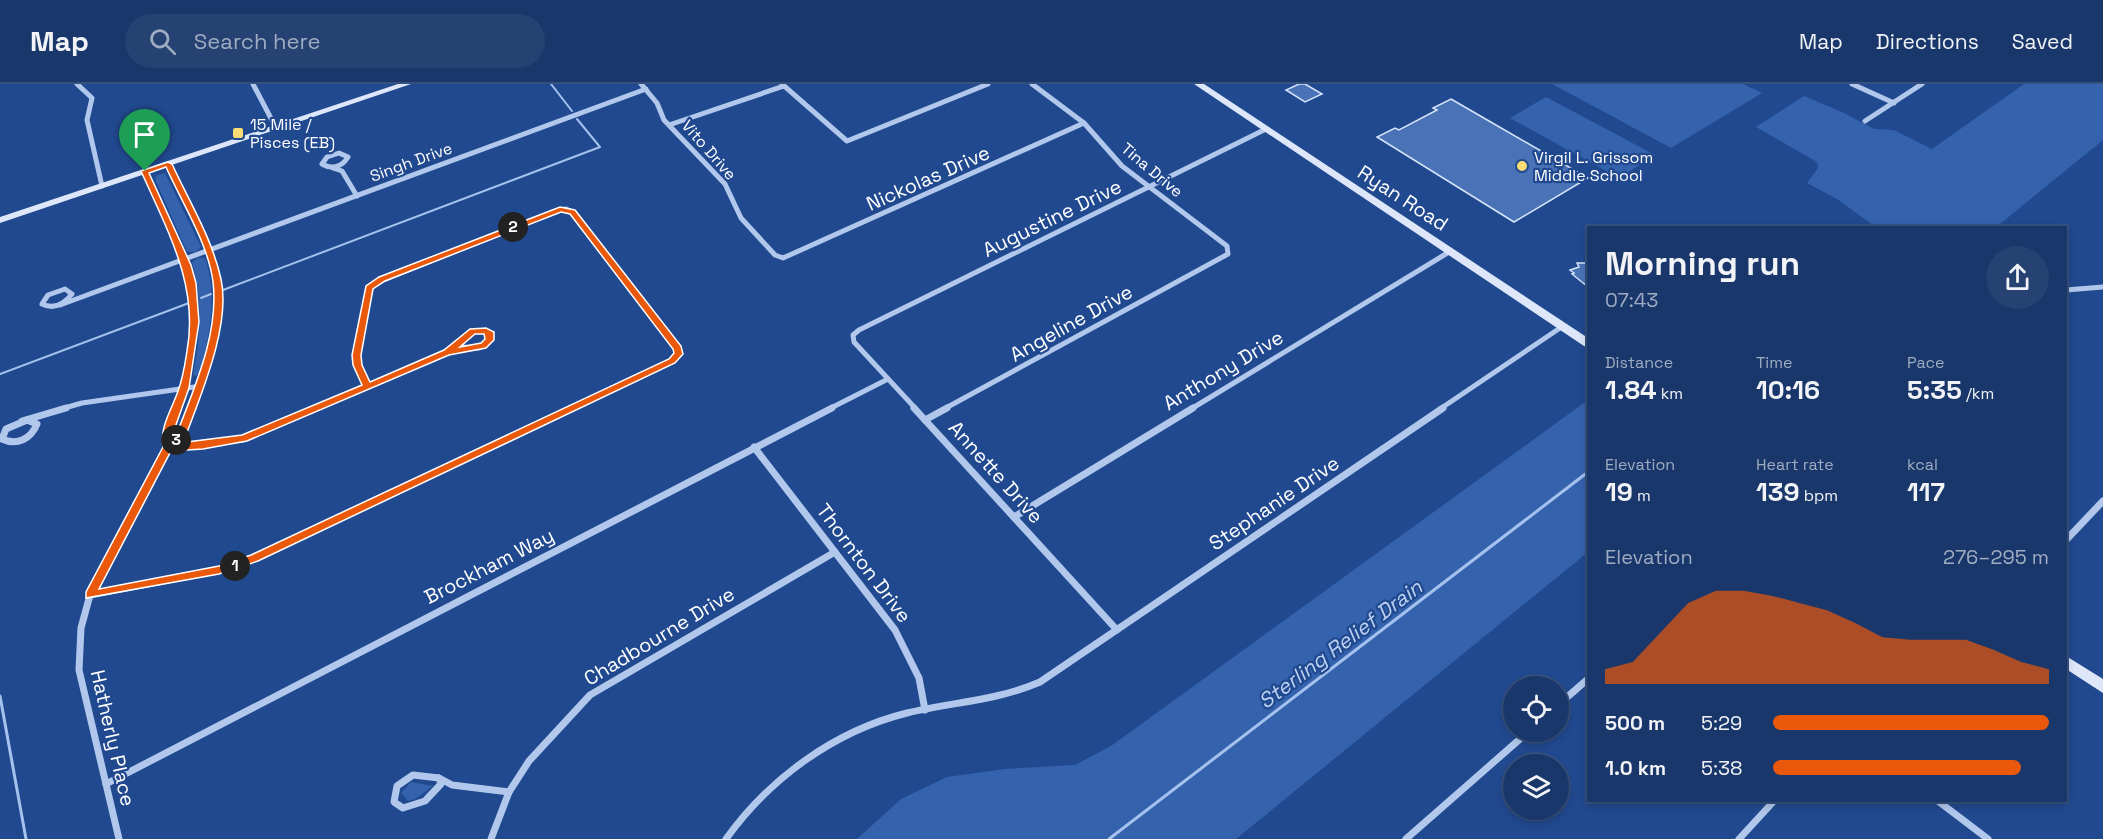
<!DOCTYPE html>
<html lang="en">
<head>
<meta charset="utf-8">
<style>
  :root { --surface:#19376b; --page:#264273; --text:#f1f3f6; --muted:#9facc1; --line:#37517e; --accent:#ea580c }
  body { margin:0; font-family:"Space Grotesk",sans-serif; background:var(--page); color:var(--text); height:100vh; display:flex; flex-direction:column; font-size:22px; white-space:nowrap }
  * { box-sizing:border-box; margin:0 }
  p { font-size:20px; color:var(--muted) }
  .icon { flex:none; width:33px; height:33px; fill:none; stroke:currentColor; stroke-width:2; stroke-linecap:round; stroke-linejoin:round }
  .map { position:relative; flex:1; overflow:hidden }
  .details { position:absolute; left:1587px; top:142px; width:480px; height:576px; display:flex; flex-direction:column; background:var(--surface); border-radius:0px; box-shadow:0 3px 9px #0003,0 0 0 2px var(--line) }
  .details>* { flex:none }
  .controls { position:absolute; left:1503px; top:592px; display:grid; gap:12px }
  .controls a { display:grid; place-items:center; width:66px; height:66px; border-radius:50%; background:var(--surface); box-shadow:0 3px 9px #0003,0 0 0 2px var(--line); font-size:30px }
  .pin { position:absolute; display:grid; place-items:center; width:51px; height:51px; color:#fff; margin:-62px -26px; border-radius:50% 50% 50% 0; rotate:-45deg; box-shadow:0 0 6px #0007 }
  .pin .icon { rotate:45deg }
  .km { position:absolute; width:30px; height:30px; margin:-15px; border-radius:50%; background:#222; color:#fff; font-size:16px; line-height:30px; text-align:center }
  .round { display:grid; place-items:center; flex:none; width:63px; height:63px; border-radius:32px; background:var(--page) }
  .headline { display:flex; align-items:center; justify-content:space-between; height:102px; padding:0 18px }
  h1 { font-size:33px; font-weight:700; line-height:45px }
  .stats { display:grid; grid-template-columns:repeat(3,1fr); gap:9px; height:102px; padding:6px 18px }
  .stats div { display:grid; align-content:center }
  .stats b { font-size:26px; font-weight:700 }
  .stats small { font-size:16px; font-weight:400 }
  .stats p { font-size:16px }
  .chart { height:168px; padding:12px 18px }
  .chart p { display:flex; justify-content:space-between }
  .chart svg { width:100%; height:108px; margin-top:6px; fill:var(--accent); opacity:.7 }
  ul { padding:0 18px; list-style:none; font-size:20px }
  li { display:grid; grid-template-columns:96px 72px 1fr; align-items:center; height:45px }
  li i { height:15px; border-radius:8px; background:var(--accent) }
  header { display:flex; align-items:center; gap:36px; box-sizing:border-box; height:84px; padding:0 30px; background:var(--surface); border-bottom:2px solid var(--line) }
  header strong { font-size:28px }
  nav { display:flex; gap:33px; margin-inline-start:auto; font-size:21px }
  .search { width:420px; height:54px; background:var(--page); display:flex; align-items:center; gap:15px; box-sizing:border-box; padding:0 21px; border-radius:33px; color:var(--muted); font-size:22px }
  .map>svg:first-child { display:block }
  .green { fill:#3562ad }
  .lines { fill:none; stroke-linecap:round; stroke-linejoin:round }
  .stream-far1 { stroke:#a5c1ee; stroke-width:2 }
  .stream { stroke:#a5c1ee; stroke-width:3 }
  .building { fill:#4a72b7; stroke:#d6e4f9; stroke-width:1.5 }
  .street-far1 { stroke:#b1c8ec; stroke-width:5 }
  .street { stroke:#b1c8ec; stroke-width:7 }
  .secondary { fill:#dde7f9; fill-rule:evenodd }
  .route { fill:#ea580c; stroke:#fff; stroke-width:1.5; fill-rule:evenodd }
  .poi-dot { fill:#f9dc73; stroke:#21498f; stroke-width:2 }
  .labels { text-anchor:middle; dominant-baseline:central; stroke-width:4.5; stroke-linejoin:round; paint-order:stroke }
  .far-poi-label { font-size:16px; fill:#fff; stroke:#21498f; text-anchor:start }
  .far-street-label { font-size:16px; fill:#fff; stroke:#21498f }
  .street-label { font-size:20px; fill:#fff; stroke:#21498f }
  .water-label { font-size:21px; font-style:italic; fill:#bdd2f3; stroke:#21498f }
</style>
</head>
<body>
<header>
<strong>Map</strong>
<div class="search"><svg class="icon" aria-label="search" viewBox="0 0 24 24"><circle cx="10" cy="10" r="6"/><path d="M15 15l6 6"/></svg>Search here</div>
<nav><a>Map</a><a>Directions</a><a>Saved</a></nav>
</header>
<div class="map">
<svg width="2103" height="755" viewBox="0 0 2103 755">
  <rect width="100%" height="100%" fill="#21498f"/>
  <g class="green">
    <polygon points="1552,0 1743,0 1762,9 1671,64"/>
    <polygon points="2024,0 2103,0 2103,56 1995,144 1877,144 1837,115 1807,99 1818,84 1817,78 1756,43 1804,12 1844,29 1874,45 1894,46 1932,65"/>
    <polygon points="1546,13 1655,71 1619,94 1510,34"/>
    <polygon points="165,89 201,163 195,168 187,168 155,95 157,91"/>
    <path d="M198,174h7c13,37 5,79 -6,116l-3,2 -3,-1c8,-39 10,-74 -1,-113z"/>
    <polygon points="1588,316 1588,468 1236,755 857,755 901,715 947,693 1005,685 1075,681 1111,662"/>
    <polygon points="411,698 433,702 415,715 408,717 401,709"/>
  </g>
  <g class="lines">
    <g class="stream-far1">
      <polyline points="551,0 572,27"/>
      <polyline points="223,206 600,63 577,35"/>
      <polyline points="201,214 211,210"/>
      <polyline points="0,290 189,219"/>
    </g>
    <g class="stream">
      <polyline points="0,612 26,755"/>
      <polyline points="1109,755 1588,388"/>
    </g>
  </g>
  <g class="building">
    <polygon points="1299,0 1305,0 1322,10 1305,18 1286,6"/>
    <polygon points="1451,15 1489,37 1588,94 1514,138 1377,53 1395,44 1399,46 1437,26 1433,24"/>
    <polygon points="1577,179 1588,179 1588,203 1572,190 1574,189 1570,186 1579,183"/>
  </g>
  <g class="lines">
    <g class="street-far1">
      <polyline points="77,0 92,14 87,36 102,102"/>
      <polyline points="253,0 276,44"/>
      <polyline points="641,0 657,19 664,36 725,100 741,134 775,171 783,174 1084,39"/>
      <polyline points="782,0 847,57 988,0"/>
      <polyline points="1852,0 1894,19"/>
      <polyline points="1865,37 1922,0"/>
      <polyline points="669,41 784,2"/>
      <path d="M339,69l9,4c-6,10 -16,13 -26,7l5,-7z"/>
      <path d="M168,80c18,38 44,77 50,119 5,43 -12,87 -26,126"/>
      <polyline points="333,84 342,87 357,112"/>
      <path d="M145,87c40,89 66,141 30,238"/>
      <path d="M65,205l7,5c-8,10 -18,16 -30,10l6,-9z"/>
      <polyline points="2066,206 2103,203"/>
      <polyline points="60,221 646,5"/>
      <path d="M452,265c12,-10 22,-24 39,-15l-1,6 -11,8 -17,-1 -1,-5"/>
      <polyline points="367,303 357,281 356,271 371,201 555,127 566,125 572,128 679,267 672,277 569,325"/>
      <polyline points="61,325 82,319 201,302"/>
      <polyline points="312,325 447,268 464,264"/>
      <polyline points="829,325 888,295"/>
      <polyline points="916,325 854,258 853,251 859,246 1266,45"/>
      <polyline points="944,325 1228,170 1227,162 1122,82 1084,39 1032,0"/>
      <polyline points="1191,325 1449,168"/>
      <polyline points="1440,325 1563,242"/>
    </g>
    <g class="street">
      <polyline points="914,324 1117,546"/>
      <path d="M27,336l10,4c-6,15 -20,22 -35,15l4,-10z"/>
      <polyline points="925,336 947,324"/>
      <polyline points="22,337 66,324"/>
      <polyline points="168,363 243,355 316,324"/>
      <polyline points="754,363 895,546 919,594 925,626"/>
      <polyline points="168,364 169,346 175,324"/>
      <polyline points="1014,433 1193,324"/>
      <polyline points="2066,456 2103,417"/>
      <polyline points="90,511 219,486 254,474 572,324"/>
      <polyline points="1558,621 1588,595"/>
      <polygon points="413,691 439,694 441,700 425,717 403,724 394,718 397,702"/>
      <polyline points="439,694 452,701 509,708"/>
      <polyline points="106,700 832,324"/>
      <polyline points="1938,717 1988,755"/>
      <polyline points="119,755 79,586 81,544 90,511 168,364 180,350 193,324"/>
      <polyline points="491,755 509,708 529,677 590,611 835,468"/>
      <path d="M726,755c43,-60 108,-108 181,-126 45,-11 89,-12 133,-31l403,-274"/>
      <polyline points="1406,755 1528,648"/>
      <polyline points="1739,755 1774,717"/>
    </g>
    <g class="secondary">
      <polygon points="398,0 411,0 0,139 0,133"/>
      <polygon points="1194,0 1204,0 1588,254 1588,263 1584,262"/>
      <polygon points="2066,572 2103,595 2103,609 2066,585"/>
    </g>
  </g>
  <path class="route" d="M168,78l4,2c17,37 40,74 49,115 10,45 -19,113 -35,156l-7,8 63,-8 120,-50 -9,-20 -1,-10 14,-69 13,-9 181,-70 15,3 106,136 2,8 -8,9 -417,198 -39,13 -133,24v-6l77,-145c-4,-19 9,-38 15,-56 5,-13 7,-27 9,-40 12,-66 -20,-121 -46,-180zM166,83c16,36 42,76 47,115 6,51 -18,104 -36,151l-6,6 18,-51 10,-66 -3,-39 -5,-18 -42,-92zM561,128l9,2 103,135 1,4 -5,6 -418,196 -32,11 -120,23 72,-138 32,-2 44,-8 202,-86 37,-7 8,-8v-8l-8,-4 -16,1 -26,21 -74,32 -8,-17 -1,-10 12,-66 12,-8zM475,250h9l1,5 -4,4 -21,4z"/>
  <g class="poi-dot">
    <rect x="232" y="43" width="12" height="12" rx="3"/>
    <circle cx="1522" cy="82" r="6"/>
  </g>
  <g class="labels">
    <g class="far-poi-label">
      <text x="250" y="40">15 Mile /<tspan x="250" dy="18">Pisces (EB)</tspan></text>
      <text x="1534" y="73">Virgil L. Grissom<tspan x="1534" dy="18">Middle School</tspan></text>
    </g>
    <g class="far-street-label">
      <text transform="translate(709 66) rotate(49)">Vito Drive</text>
      <text transform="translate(411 78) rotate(-20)">Singh Drive</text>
      <text transform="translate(1152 86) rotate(40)">Tina Drive</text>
    </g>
    <g class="street-label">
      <text transform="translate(928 94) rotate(-24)">Nickolas Drive</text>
      <text transform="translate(1403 114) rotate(33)">Ryan Road</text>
      <text transform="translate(1052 134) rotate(-26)">Augustine Drive</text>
      <text transform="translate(1071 239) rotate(-29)">Angeline Drive</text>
      <text transform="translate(1223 286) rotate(-31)">Anthony Drive</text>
      <text transform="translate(996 388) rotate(48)">Annette Drive</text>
      <text transform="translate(1274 419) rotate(-34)">Stephanie Drive</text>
      <text transform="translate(864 479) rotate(53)">Thornton Drive</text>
      <text transform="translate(489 482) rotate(-27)">Brockham Way</text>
      <text transform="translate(659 552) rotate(-31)">Chadbourne Drive</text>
      <text transform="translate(113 654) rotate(77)">Hatherly Place</text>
    </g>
    <g class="water-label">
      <text transform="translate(1340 560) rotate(-37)">Sterling Relief Drain</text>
    </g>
  </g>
</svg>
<div class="controls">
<a><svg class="icon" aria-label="locate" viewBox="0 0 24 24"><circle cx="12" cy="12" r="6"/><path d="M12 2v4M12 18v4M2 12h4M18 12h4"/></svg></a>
<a><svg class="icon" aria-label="layers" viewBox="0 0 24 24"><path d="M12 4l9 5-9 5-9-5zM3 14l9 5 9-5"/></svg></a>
</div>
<div class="pin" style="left:145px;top:87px;background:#1e9e55"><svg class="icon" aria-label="arrive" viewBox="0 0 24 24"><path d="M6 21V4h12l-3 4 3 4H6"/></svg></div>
<b class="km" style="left:235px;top:482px">1</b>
<b class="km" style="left:513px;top:143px">2</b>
<b class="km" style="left:176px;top:356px">3</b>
<section class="details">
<div class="headline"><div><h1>Morning run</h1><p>07:43</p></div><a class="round"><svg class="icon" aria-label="share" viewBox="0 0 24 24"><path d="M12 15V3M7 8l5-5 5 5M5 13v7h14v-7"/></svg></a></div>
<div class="stats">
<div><p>Distance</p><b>1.84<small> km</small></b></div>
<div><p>Time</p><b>10:16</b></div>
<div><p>Pace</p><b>5:35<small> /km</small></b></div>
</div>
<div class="stats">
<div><p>Elevation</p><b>19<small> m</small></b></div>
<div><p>Heart rate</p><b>139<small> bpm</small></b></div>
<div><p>kcal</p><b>117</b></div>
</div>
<div class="chart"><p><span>Elevation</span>276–295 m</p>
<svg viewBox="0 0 160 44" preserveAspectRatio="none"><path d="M0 44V38L10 35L20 23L30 11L40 6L50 6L60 8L70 11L80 14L90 19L100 25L110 26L120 26L130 26L140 30L150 35L160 38V44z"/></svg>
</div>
<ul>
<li><b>500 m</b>5:29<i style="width:100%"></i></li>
<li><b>1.0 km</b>5:38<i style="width:90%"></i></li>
</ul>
</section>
</div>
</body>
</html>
